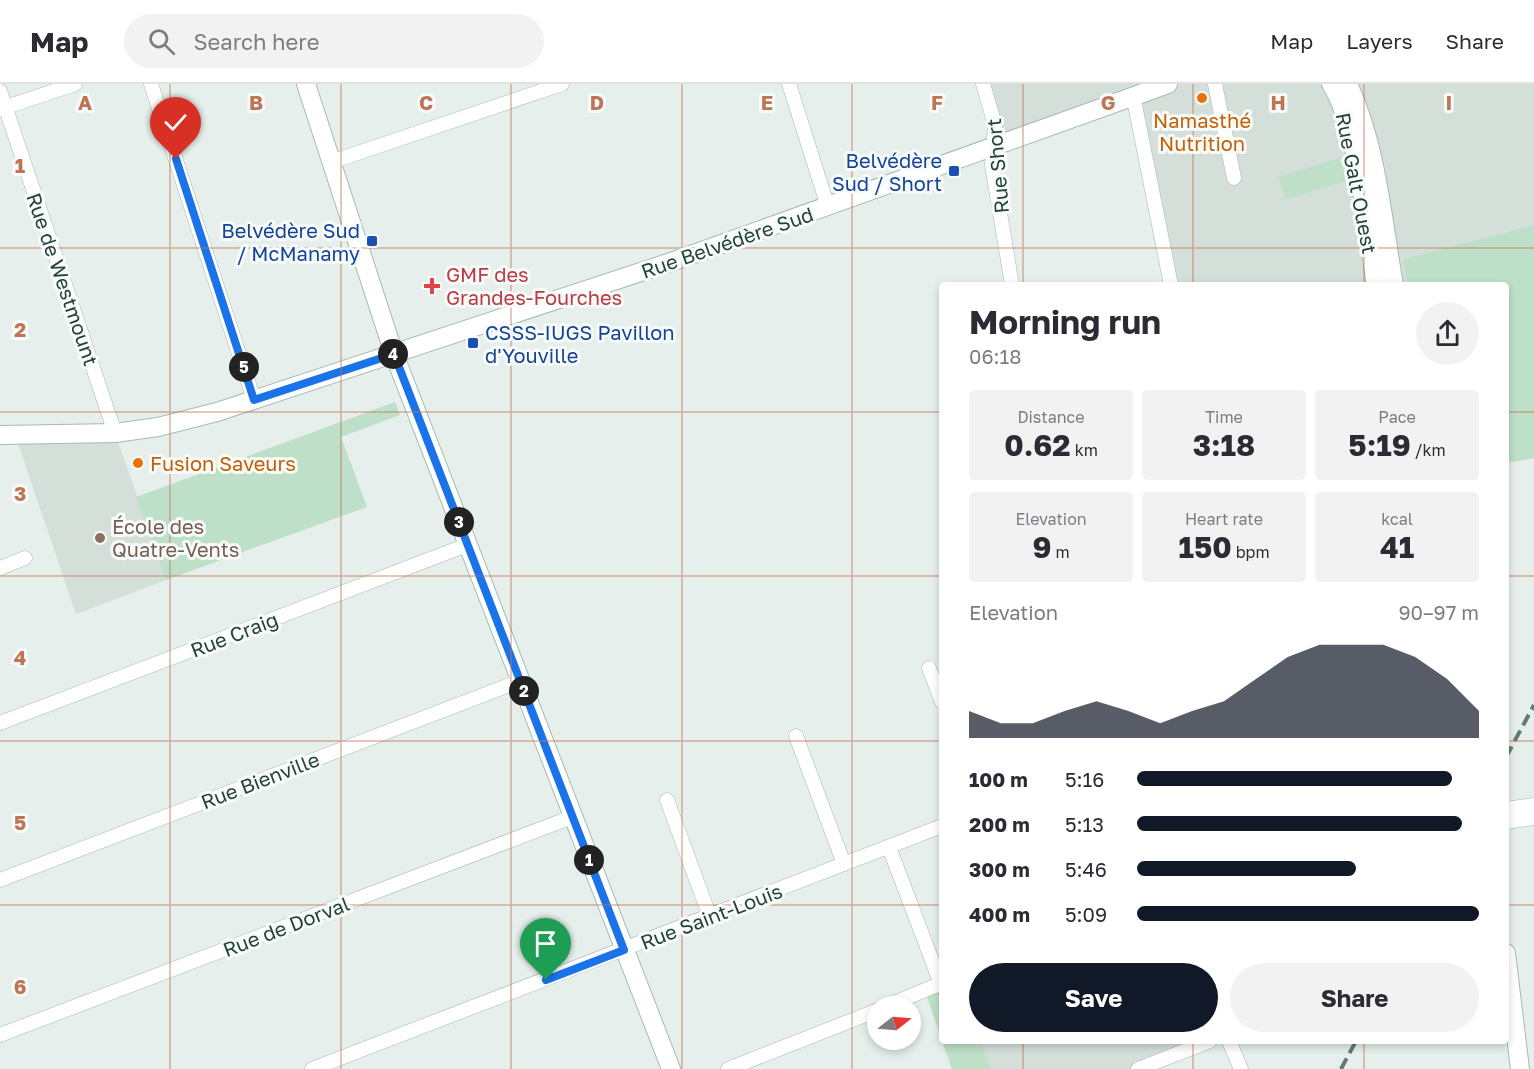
<!DOCTYPE html>
<html lang="en">
<head>
<meta charset="utf-8">
<style>
  :root { --surface:#fff; --page:#f2f2f3; --text:#2b2b33; --muted:#7c7c81; --line:#e1e1e2; --accent:#111827 }
  body { margin:0; font-family:"Golos Text",sans-serif; background:var(--page); color:var(--text); height:100vh; display:flex; flex-direction:column; font-size:22px; white-space:nowrap }
  * { box-sizing:border-box; margin:0 }
  p { font-size:20px; color:var(--muted) }
  .icon { flex:none; width:33px; height:33px; fill:none; stroke:currentColor; stroke-width:2; stroke-linecap:round; stroke-linejoin:round }
  .map { position:relative; flex:1; overflow:hidden }
  .drawer { position:absolute; left:939px; top:198px; width:570px; height:762px; display:flex; flex-direction:column; background:var(--surface); border-radius:6px; box-shadow:0 3px 9px #0003 }
  .drawer>* { flex:none }
  .needle { width:39px; rotate:73deg }
  .tools { position:absolute; left:867px; top:912px; display:grid; gap:12px }
  .tools a { display:grid; place-items:center; width:54px; height:54px; border-radius:50%; background:var(--surface); box-shadow:0 3px 9px #0003; font-size:30px }
  .pin { position:absolute; display:grid; place-items:center; width:51px; height:51px; color:#fff; margin:-62px -26px; border-radius:50% 50% 50% 0; rotate:-45deg; box-shadow:0 0 6px #0007 }
  .pin .icon { rotate:45deg }
  .km { position:absolute; width:30px; height:30px; margin:-15px; border-radius:50%; background:#222; color:#fff; font-size:16px; line-height:30px; text-align:center }
  .round { display:grid; place-items:center; flex:none; width:63px; height:63px; border-radius:32px; background:var(--page) }
  .summary { display:flex; align-items:center; justify-content:space-between; height:102px; padding:0 30px }
  h1 { font-size:33px; font-weight:700; line-height:45px }
  .metrics { display:grid; grid-template-columns:repeat(3,1fr); gap:9px; height:102px; padding:6px 30px }
  .metrics div { display:grid; align-content:center; border-radius:6px; background:var(--page); text-align:center }
  .metrics b { font-size:30px; font-weight:700 }
  .metrics small { font-size:16px; font-weight:400 }
  .metrics p { font-size:16px }
  .chart { height:168px; padding:12px 30px }
  .chart p { display:flex; justify-content:space-between }
  .chart svg { width:100%; height:108px; margin-top:6px; fill:var(--accent); opacity:.7 }
  .button { display:flex; gap:12px; margin-top:auto; padding:12px 30px }
  .button a { flex:1; height:69px; border-radius:36px; background:var(--accent); color:#fff; font-size:24px; font-weight:700; line-height:69px; text-align:center }
  .button a+a { background:var(--page); color:var(--text) }
  ul { padding:0 30px; list-style:none; font-size:20px }
  li { display:grid; grid-template-columns:96px 72px 1fr; align-items:center; height:45px }
  li i { height:15px; border-radius:8px; background:var(--accent) }
  header { display:flex; align-items:center; gap:36px; box-sizing:border-box; height:84px; padding:0 30px; background:var(--surface); border-bottom:2px solid var(--line) }
  header strong { font-size:28px }
  nav { display:flex; gap:33px; margin-inline-start:auto; font-size:21px }
  .search { width:420px; height:54px; background:var(--page); display:flex; align-items:center; gap:15px; box-sizing:border-box; padding:0 21px; border-radius:33px; color:var(--muted); font-size:22px }
  .map>svg:first-child { display:block }
  .built { fill:#d4dfda }
  .green { fill:#bfe0c8 }
  .lines { fill:none; stroke-linecap:round; stroke-linejoin:round }
  .street-casing { stroke:#a8b8b2; stroke-width:15 }
  .secondary-casing { stroke:#a4bbb3; stroke-width:20 }
  .street { stroke:#fff; stroke-width:14 }
  .secondary { stroke:#fff; stroke-width:18 }
  .rail { stroke:#5f7d75; stroke-width:4; stroke-dasharray:12 6; stroke-linecap:butt }
  .route-casing { stroke:#fff; stroke-width:12 }
  .route { stroke:#1a73e8; stroke-width:8 }
  .grid { fill:none; stroke:#c07456; stroke-width:1.5; stroke-opacity:0.55 }
  .food-dot { fill:#e8710a; stroke:#f7fbf9; stroke-width:2 }
  .transit-dot { fill:#1a4fb4; stroke:#f7fbf9; stroke-width:2 }
  .health-dot { fill:#e0444e; stroke:#f7fbf9; stroke-width:2 }
  .education-dot { fill:#8d6e63; stroke:#f7fbf9; stroke-width:2 }
  .labels { text-anchor:middle; dominant-baseline:central; stroke-width:6; stroke-linejoin:round; paint-order:stroke }
  .food-label { font-size:20px; fill:#c56008; stroke:#f7fbf9 }
  .transit-label { font-size:20px; fill:#164399; stroke:#f7fbf9; text-anchor:end }
  .street-label { font-size:20px; fill:#24423a; stroke:#f7fbf9 }
  .health-label { font-size:20px; fill:#be3a42; stroke:#f7fbf9; text-anchor:start }
  .education-label { font-size:20px; fill:#785e54; stroke:#f7fbf9; text-anchor:start }
  .grid-label { font-size:20px; text-anchor:middle; font-weight:bold; fill:#c07456; stroke:#f7fbf9; stroke-width:6; stroke-linejoin:round; paint-order:stroke }
</style>
</head>
<body>
<header>
<strong>Map</strong>
<div class="search"><svg class="icon" aria-label="search" viewBox="0 0 24 24"><circle cx="10" cy="10" r="6"/><path d="M15 15l6 6"/></svg>Search here</div>
<nav><a>Map</a><a>Layers</a><a>Share</a></nav>
</header>
<div class="map">
<svg width="1534" height="985" viewBox="0 0 1534 985">
  <rect width="100%" height="100%" fill="#e6efeb"/>
  <g class="built">
    <polygon points="983,0 1534,0 1534,141 1404,175 1408,201 1171,201 1133,11 995,61"/>
    <polygon points="115,349 166,496 76,530 15,351"/>
    <polygon points="981,957 1210,957 1138,985 991,985"/>
  </g>
  <g class="green">
    <polygon points="1340,74 1346,97 1281,117 1285,112 1278,93"/>
    <polygon points="1534,141 1534,374 1506,379 1506,201 1408,201 1403,175"/>
    <polygon points="395,318 400,331 341,353 367,423 166,496 136,413"/>
    <polygon points="942,899 942,957 925,907"/>
    <polygon points="942,957 981,957 991,985 952,985"/>
  </g>
  <g class="lines">
    <g class="street-casing">
      <g id="street">
        <polyline points="151,0 254,316"/>
        <polyline points="789,0 828,123"/>
        <polyline points="983,0 995,41 992,81 1012,201"/>
        <polyline points="1215,0 1234,94"/>
        <polyline points="0,7 115,349"/>
        <polyline points="1133,11 1171,201"/>
        <polyline points="0,25 75,0"/>
        <polyline points="331,78 562,0"/>
        <polyline points="0,484 25,474"/>
        <polyline points="929,584 942,618"/>
        <polyline points="0,639 467,461"/>
        <polyline points="796,652 844,780"/>
        <polyline points="667,716 710,833"/>
        <polyline points="1506,725 1534,721"/>
        <polyline points="1506,738 1534,734"/>
        <polyline points="889,763 941,900"/>
        <polyline points="0,796 520,597"/>
        <polyline points="887,922 942,899"/>
        <polyline points="0,951 572,733"/>
        <polyline points="1229,957 1241,985"/>
        <polyline points="312,985 942,742"/>
        <polyline points="728,985 878,926"/>
        <polyline points="1138,985 1210,957"/>
      </g>
    </g>
    <g class="secondary-casing">
      <g id="secondary">
        <polyline points="306,0 394,270 671,985"/>
        <path d="M1331,0c27,41 36,149 45,201"/>
        <path d="M1348,0c29,63 34,133 46,201"/>
        <polyline points="0,351 115,349 158,343 217,328 674,177 1168,0"/>
        <polyline points="1506,869 1520,985"/>
      </g>
    </g>
    <use href="#street" class="street"/>
    <use href="#secondary" class="secondary"/>
    <g class="rail">
      <polyline points="1506,673 1534,621"/>
      <polyline points="1341,985 1356,957"/>
    </g>
  </g>
  <g class="lines">
    <g class="route-casing">
      <polyline id="route" points="176,75 254,316 394,270 624,866 546,896"/>
    </g>
    <use href="#route" class="route"/>
  </g>
  <path class="grid" d="M170,0v985M341,0v985M511,0v985M682,0v985M852,0v985M1023,0v201M1193,0v201M1364,0v201M0,164h1534M0,328h942M1506,328h28M0,492h942M1506,492h28M0,657h942M1506,657h28M0,821h942M1506,821h28M1023,957v28M1193,957v28M1364,957v28"/>
  <g class="food-dot">
    <circle cx="1202" cy="14" r="6"/>
    <circle cx="138" cy="379" r="6"/>
  </g>
  <g class="transit-dot">
    <rect x="948" y="81" width="12" height="12" rx="3"/>
    <rect x="366" y="151" width="12" height="12" rx="3"/>
    <rect x="467" y="253" width="12" height="12" rx="3"/>
  </g>
  <path class="health-dot" d="M429 193h6v6h6v6h-6v6h-6v-6h-6v-6h6z"/>
  <circle class="education-dot" cx="100" cy="454" r="6"/>
  <g class="labels">
    <g class="food-label">
      <text x="1202" y="36">Namasthé<tspan x="1202" dy="23">Nutrition</tspan></text>
      <text x="150" y="379" text-anchor="start">Fusion Saveurs</text>
    </g>
    <g class="transit-label">
      <text x="942" y="76">Belvédère<tspan x="942" dy="23">Sud / Short</tspan></text>
      <text x="360" y="146">Belvédère Sud<tspan x="360" dy="23">/ McManamy</tspan></text>
      <text x="485" y="248" text-anchor="start">CSSS-IUGS Pavillon<tspan x="485" dy="23">d'Youville</tspan></text>
    </g>
    <g class="street-label">
      <text transform="translate(997 82) rotate(-95)">Rue Short</text>
      <text transform="translate(1357 99) rotate(79)">Rue Galt Ouest</text>
      <text transform="translate(727 158) rotate(-19)">Rue Belvédère Sud</text>
      <text transform="translate(63 195) rotate(71)">Rue de Westmount</text>
      <text transform="translate(234 550) rotate(-21)">Rue Craig</text>
      <text transform="translate(260 696) rotate(-21)">Rue Bienville</text>
      <text transform="translate(711 832) rotate(-21)">Rue Saint-Louis</text>
      <text transform="translate(286 842) rotate(-21)">Rue de Dorval</text>
    </g>
    <g class="health-label">
      <text x="446" y="190">GMF des<tspan x="446" dy="23">Grandes-Fourches</tspan></text>
    </g>
    <g class="education-label">
      <text x="112" y="442">École des<tspan x="112" dy="23">Quatre-Vents</tspan></text>
    </g>
  </g>
  <g class="grid-label">
    <text x="85" y="26">A</text>
    <text x="256" y="26">B</text>
    <text x="426" y="26">C</text>
    <text x="597" y="26">D</text>
    <text x="767" y="26">E</text>
    <text x="937" y="26">F</text>
    <text x="1108" y="26">G</text>
    <text x="1278" y="26">H</text>
    <text x="1449" y="26">I</text>
    <text x="20" y="89">1</text>
    <text x="20" y="253">2</text>
    <text x="20" y="417">3</text>
    <text x="20" y="581">4</text>
    <text x="20" y="746">5</text>
    <text x="20" y="910">6</text>
  </g>
</svg>
<div class="tools">
<a><svg class="needle" viewBox="-14 -14 28 28"><path d="M0-13l5 13h-10z" fill="#e53935"/><path d="M0 13l5-13h-10z" fill="#7c7c81"/></svg></a>
</div>
<div class="pin" style="left:546px;top:896px;background:#1e9e55"><svg class="icon" aria-label="arrive" viewBox="0 0 24 24"><path d="M6 21V4h12l-3 4 3 4H6"/></svg></div>
<div class="pin" style="left:176px;top:75px;background:#d93025"><svg class="icon" aria-label="check" viewBox="0 0 24 24"><path d="M5 12l5 5 9-10"/></svg></div>
<b class="km" style="left:589px;top:776px">1</b>
<b class="km" style="left:524px;top:607px">2</b>
<b class="km" style="left:459px;top:438px">3</b>
<b class="km" style="left:393px;top:270px">4</b>
<b class="km" style="left:244px;top:283px">5</b>
<section class="drawer">
<div class="summary"><div><h1>Morning run</h1><p>06:18</p></div><a class="round"><svg class="icon" aria-label="share" viewBox="0 0 24 24"><path d="M12 15V3M7 8l5-5 5 5M5 13v7h14v-7"/></svg></a></div>
<div class="metrics">
<div><p>Distance</p><b>0.62<small> km</small></b></div>
<div><p>Time</p><b>3:18</b></div>
<div><p>Pace</p><b>5:19<small> /km</small></b></div>
</div>
<div class="metrics">
<div><p>Elevation</p><b>9<small> m</small></b></div>
<div><p>Heart rate</p><b>150<small> bpm</small></b></div>
<div><p>kcal</p><b>41</b></div>
</div>
<div class="chart"><p><span>Elevation</span>90–97 m</p>
<svg viewBox="0 0 160 44" preserveAspectRatio="none"><path d="M0 44V33L10 38L20 38L30 33L40 29L50 33L60 38L70 33L80 29L90 20L100 11L110 6L120 6L130 6L140 11L150 20L160 33V44z"/></svg>
</div>
<ul>
<li><b>100 m</b>5:16<i style="width:92%"></i></li>
<li><b>200 m</b>5:13<i style="width:95%"></i></li>
<li><b>300 m</b>5:46<i style="width:64%"></i></li>
<li><b>400 m</b>5:09<i style="width:100%"></i></li>
</ul>
<div class="button"><a>Save</a><a>Share</a></div>
</section>
</div>
</body>
</html>
